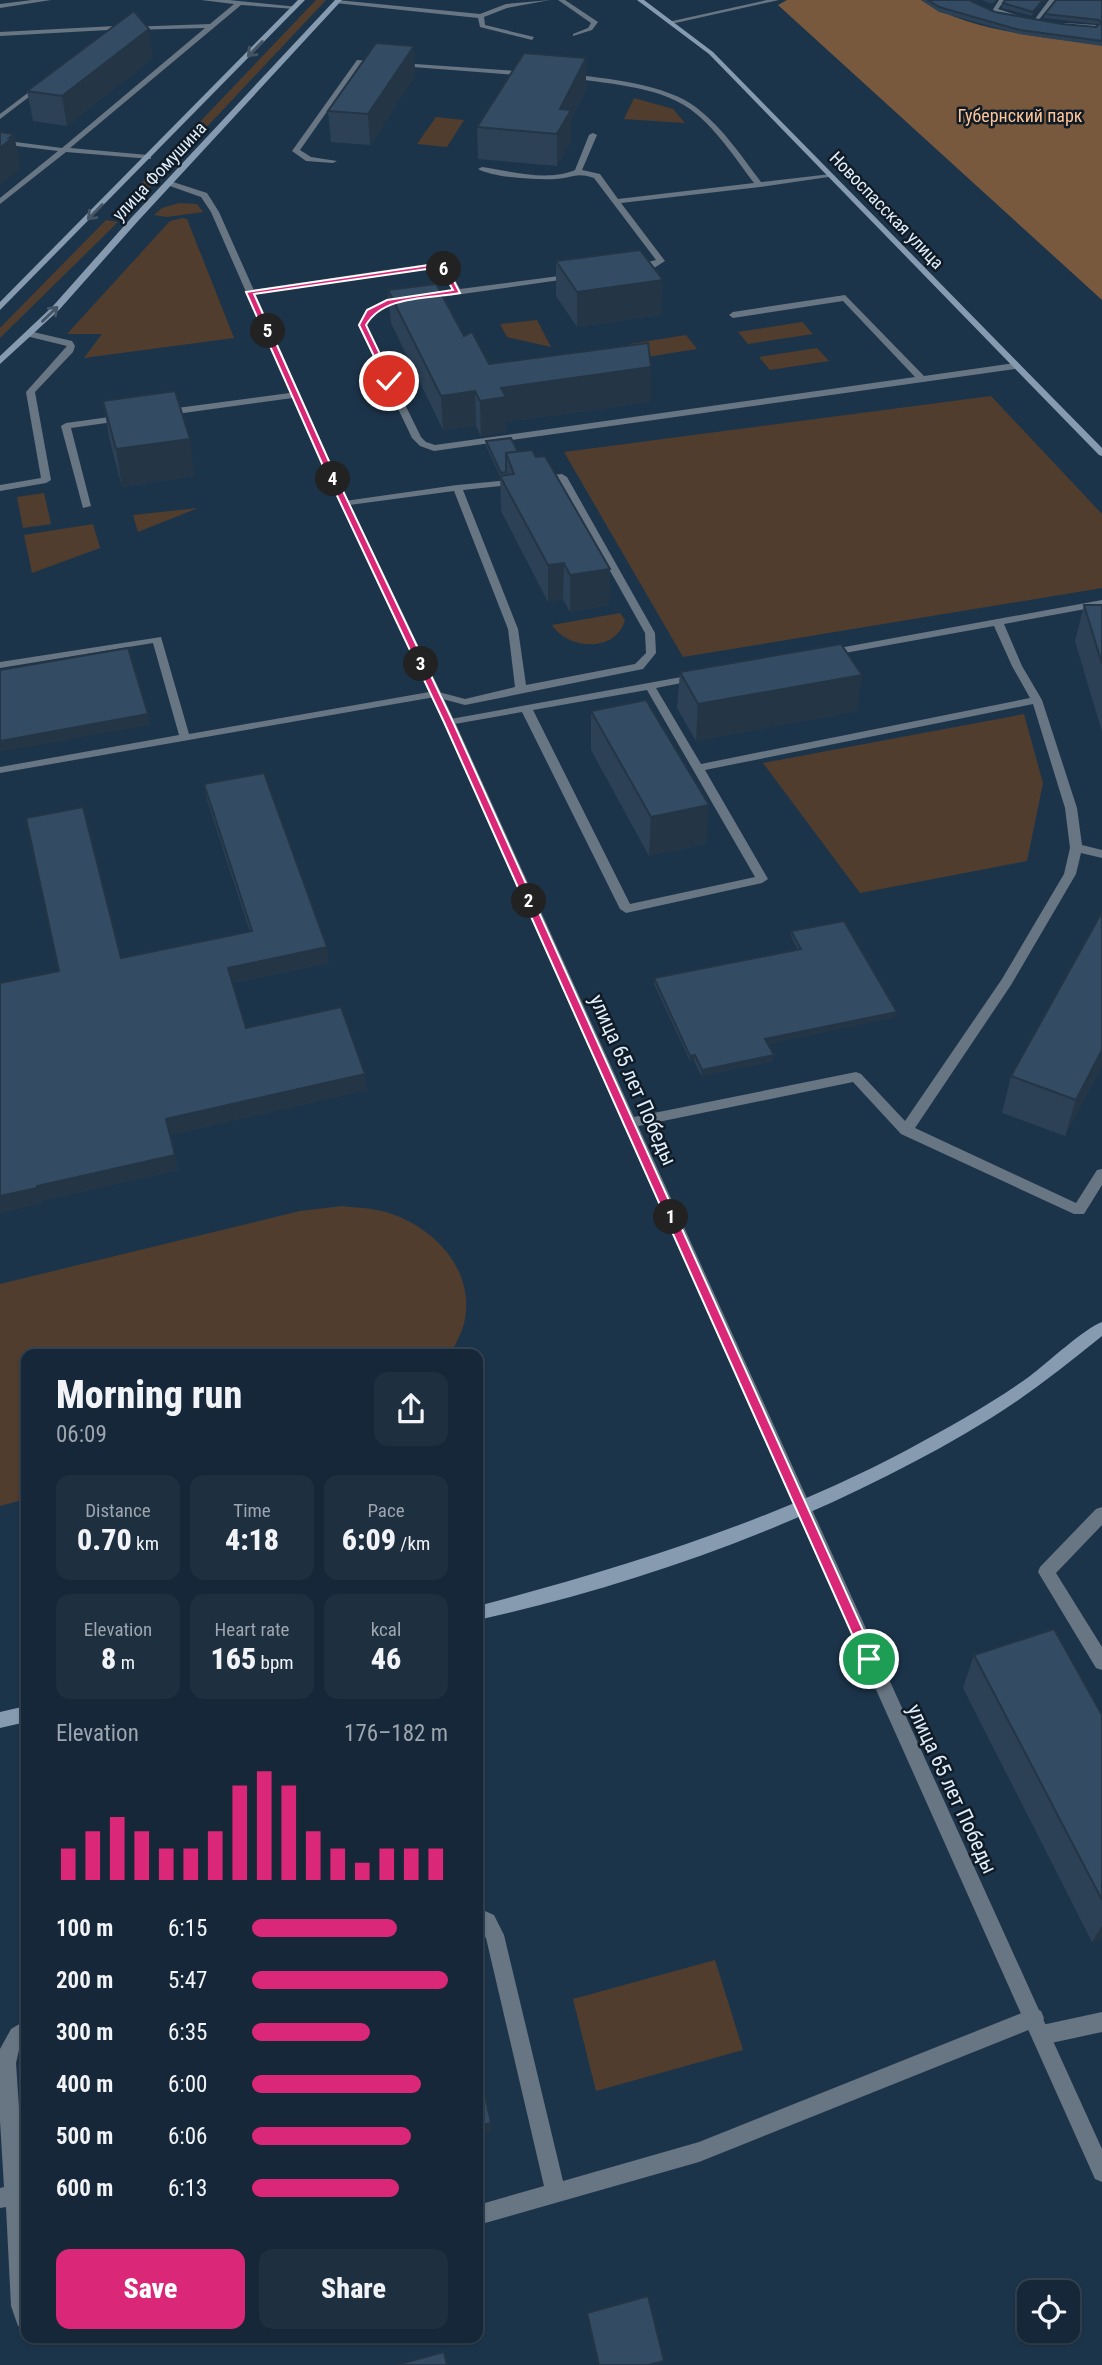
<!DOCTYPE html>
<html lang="en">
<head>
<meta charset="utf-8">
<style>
  :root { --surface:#152738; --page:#1e2f40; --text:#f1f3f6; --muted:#9da5ae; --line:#344453; --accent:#db2777 }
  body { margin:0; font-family:"Roboto Condensed",sans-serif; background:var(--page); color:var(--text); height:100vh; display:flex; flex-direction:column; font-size:26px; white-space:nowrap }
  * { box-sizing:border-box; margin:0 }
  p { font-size:23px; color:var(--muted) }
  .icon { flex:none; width:38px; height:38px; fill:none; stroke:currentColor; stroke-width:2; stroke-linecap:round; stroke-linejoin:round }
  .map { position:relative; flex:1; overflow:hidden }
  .sheet { position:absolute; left:21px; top:1349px; width:462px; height:994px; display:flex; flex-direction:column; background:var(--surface); border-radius:14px; box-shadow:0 2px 5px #0004,0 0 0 2px var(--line) }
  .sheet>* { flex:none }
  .controls { position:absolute; left:1017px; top:2280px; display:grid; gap:14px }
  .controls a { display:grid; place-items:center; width:63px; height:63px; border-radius:14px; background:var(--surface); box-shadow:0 2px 5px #0004,0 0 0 2px var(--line); font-size:35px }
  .pin { position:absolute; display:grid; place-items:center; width:60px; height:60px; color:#fff; margin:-30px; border:4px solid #fff; border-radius:50%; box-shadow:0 2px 7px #0007 }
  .km { position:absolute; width:35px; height:35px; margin:-18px; border-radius:50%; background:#222; color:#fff; font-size:19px; line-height:35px; text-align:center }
  .round { display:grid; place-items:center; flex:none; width:74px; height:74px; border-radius:14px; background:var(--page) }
  .overview { display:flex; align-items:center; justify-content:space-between; height:119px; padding:0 35px }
  h1 { font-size:38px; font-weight:800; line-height:52px }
  .metrics { display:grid; grid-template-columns:repeat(3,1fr); gap:10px; height:119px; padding:7px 35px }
  .metrics div { display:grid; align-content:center; border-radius:14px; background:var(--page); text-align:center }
  .metrics b { font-size:30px; font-weight:800 }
  .metrics small { font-size:19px; font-weight:400 }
  .metrics p { font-size:19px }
  .chart { height:196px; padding:14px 35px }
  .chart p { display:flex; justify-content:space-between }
  .chart svg { width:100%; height:126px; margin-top:7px; stroke:var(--accent); stroke-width:6 }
  .action { display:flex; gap:14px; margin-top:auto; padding:14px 35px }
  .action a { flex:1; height:80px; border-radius:14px; background:var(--accent); color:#fff; font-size:28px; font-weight:800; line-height:80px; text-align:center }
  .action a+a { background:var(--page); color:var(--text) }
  ul { padding:0 35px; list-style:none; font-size:23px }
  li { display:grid; grid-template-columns:112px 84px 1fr; align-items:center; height:52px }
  li i { height:18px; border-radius:9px; background:var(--accent) }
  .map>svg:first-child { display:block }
  .green { fill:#513d2d }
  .forest { fill:#79593e }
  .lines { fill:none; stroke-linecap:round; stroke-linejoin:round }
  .lane { fill:#687583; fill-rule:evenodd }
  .street { fill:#687583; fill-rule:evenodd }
  .secondary { fill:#869bb0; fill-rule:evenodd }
  .wall { fill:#2c4155 }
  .shaded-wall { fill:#243545 }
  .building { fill:#334c63; stroke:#243545; stroke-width:2 }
  .oneway { stroke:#455564 }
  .route { fill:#db2777; stroke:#fff; stroke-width:2 }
  .labels { text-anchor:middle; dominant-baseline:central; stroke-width:5; stroke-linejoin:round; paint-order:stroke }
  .far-park-label { font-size:18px; fill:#fec598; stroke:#101b25 }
  .far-street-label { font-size:18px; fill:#dfeefc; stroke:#101b25 }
  .street-label { font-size:21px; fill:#dfeefc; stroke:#101b25 }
</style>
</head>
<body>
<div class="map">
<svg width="1102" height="2365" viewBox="0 0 1102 2365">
  <rect width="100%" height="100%" fill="#1c344a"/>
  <g class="green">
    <polygon points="316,0 326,0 126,213 115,211"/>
    <polygon points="634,98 673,109 685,123 624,119"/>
    <polygon points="436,117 464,120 447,147 417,144"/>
    <polygon points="179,203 197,204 203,212 167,217 154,215 162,208"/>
    <polygon points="183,218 187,219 234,338 84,358 102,334 67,334 170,221"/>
    <polygon points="106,220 118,222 0,338 0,328"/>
    <polygon points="537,320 551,347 507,337 500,324"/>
    <polygon points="802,322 813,334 748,344 738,332"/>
    <polygon points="686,335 697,349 640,358 630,344"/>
    <polygon points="817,348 829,361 770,370 759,357"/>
    <polygon points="991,396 1102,514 1102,588 683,657 564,452"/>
    <polygon points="44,493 51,524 23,528 17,497"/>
    <polygon points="198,508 138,532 133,515"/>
    <polygon points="93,524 100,548 32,573 24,535"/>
    <path d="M620,613l5,7c-9,33 -57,30 -73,5z"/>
    <polygon points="1024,714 1043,783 1027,861 860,893 763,763"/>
    <path d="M343,1206c14,2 29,2 43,6 46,14 88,55 79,107 -2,12 -10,25 -14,35h-425v145l-26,7v-222l300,-73z"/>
    <polygon points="715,1960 743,2050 596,2091 573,1999"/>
  </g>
  <path class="forest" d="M787,0h134c49,32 123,37 181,45v255l-324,-295z"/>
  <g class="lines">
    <g class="lane">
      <polygon points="32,0 51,0 0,8 0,4"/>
      <polygon points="201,0 229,0 298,7 295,9 241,5 70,148 148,155 151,155 151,159 66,152 0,204 0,198 58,151 0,144 0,140 62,148 205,28 130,30 128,27 210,24 234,4"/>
      <polygon points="337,0 480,14 506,4 550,0 507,8 484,17 485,25 534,37 532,40 480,27 478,18 335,3"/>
      <polygon points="558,0 565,0 598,22 592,30 573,36 573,34 588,28 591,23"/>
      <polygon points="767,0 779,0 671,24 668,22"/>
      <polygon points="999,0 1005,0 998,9 1026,18 1026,20 992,11"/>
      <polygon points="1049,0 1055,0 1036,23 1032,23"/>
      <polygon points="1065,23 1095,25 1098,27 1095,29 1063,26"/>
      <polygon points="115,26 117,29 103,39 100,37 108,30 0,36 0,32"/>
      <polygon points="357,60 530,72 533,74 530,76 361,63 300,150 311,157 337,161 333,163 306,161 292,151"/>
      <path d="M567,74c38,4 100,10 130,34 26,20 45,49 64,74l70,-8 4,2 -75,11 -139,16 44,58 -11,7 -22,2v-4l24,-6 -62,-82c-19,-6 -20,0 -38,1 -20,1 -61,-1 -78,-10l4,-2c29,4 65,15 93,3l14,-35 4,-2 4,2 -15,35 18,4 18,25 136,-16c-19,-25 -38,-55 -64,-74 -34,-24 -85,-25 -125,-32z"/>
      <polygon points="41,83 46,84 0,119 0,114"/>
      <polygon points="434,263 448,267 460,289 574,274 578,276 574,278 392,304 373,313 366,325 421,437 426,442 435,445 915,377 843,301 733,318 729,315 733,312 845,295 924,376 1015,363 1019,366 1015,369 434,451 420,446 412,438 358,325 367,309 387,300 452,290 442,271 433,268 250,294 246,292 250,290"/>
      <polygon points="29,331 72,341 75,346 73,352 35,392 51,480 46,483 0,491 0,485 41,478 26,392 67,346 26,336 26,332"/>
      <polygon points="297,392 300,393 300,397 162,416 157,413 162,410"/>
      <polygon points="124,415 127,416 127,420 71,428 91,506 83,508 61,426 66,423"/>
      <polygon points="562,474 567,477 655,633 656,653 643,669 465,705 435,697 0,773 0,767 179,735 153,643 0,668 0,662 161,637 189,734 435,691 465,699 515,687 508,629 454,491 342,506 340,504 345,501 457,485 522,479 524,481 519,484 463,490 518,629 526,685 635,664 646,653 645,633 559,480 539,482 534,479 539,476"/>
      <path d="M1102,600v6l-98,18 18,42 20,34 35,108 5,37 20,5v8l-21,-5 -5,21 -65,111 -96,143 161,75 21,-33 5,-1v16l-18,29h-10l-173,-80 -48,-52 -224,46 -5,-1 -2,-4 7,-5 227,-46 5,2 44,47 97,-142 62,-105 6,-26 -5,-40 -32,-104 -328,66 63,109 -6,4 -136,30 -6,-4 -98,-197 -73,13 -4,-1v-4l253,-46 4,1v4l-46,9 45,76 329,-66 -18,-32 -18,-40 -166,30 -5,-3 5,-3zM647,690l108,187 -125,27 -97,-194z"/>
      <polygon points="1102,1507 1102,1525 1056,1573 1102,1647 1102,1670 1096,1668 1038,1572 1040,1567 1096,1509"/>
      <polygon points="478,1908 494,1915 504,1935 563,2181 699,2142 1034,2008 1041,2011 1044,2018 1041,2025 699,2162 478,2225 478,2205 544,2186 486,1938 478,1927"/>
      <polygon points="1102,2012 1102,2032 1042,2045 1035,2042 1032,2035 1035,2028 1042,2025"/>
      <polygon points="26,2020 26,2041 19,2050 16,2063 26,2210 26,2329 18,2326 11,2306 6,2207 0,2208 0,2188 4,2187 0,2121 0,2049 11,2029"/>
    </g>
    <polygon class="street" points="170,181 207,193 219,212 333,468 455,722 1102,2149 1102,2182 1095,2179 443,722 323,468 211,212 201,197 167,185 166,183"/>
    <g class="secondary">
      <polygon points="298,0 305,0 0,310 0,302"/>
      <polygon points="335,0 342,0 138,221 59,310 0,364 0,356 53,306 132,217"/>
      <polygon points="637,0 644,0 713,52 1102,448 1102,456 1099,455 709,54"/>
      <path d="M1102,1322v14c-36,29 -72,58 -111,82 -154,95 -338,163 -513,202v-14c147,-39 293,-84 429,-156 42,-23 84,-46 123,-74 17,-13 55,-48 72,-54z"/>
      <polygon points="26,1706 26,1722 0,1728 0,1712"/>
    </g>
  </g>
  <g class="wall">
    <polygon points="921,0 969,0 995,12 1062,24 1096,27 1098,24 1044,18 1045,14 1102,0 1102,46 1019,34 939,12"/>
    <polygon points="982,0 996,0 992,4"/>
    <polygon points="1046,0 1032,16 1002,8 1003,3"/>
    <polygon points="414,46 415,76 370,145 331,142 328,111"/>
    <polygon points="153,58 67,126 33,121 27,91"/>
    <polygon points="586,89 571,119 571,141 557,166 478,159 477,127"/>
    <polygon points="556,261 663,280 661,315 577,327 556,296"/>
    <polygon points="388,290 464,336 489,364 650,402 506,422 506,432 481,436 476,426 443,430 391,323"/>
    <polygon points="103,401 195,476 122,487 109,437"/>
    <polygon points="486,441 536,457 610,569 609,605 570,612 563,599 548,602 501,511 500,476 486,446"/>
    <polygon points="1084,605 1102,605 1102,732 1075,641"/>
    <polygon points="680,672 857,711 696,741 677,708"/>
    <polygon points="591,711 706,844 649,856 591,750"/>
    <polygon points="204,784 329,963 232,983 246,1028 367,1090 170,1135 178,1170 42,1201 42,1203 0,1213 0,983 250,932 207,800"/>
    <polygon points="791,931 896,1017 768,1044 773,1061 701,1076 694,1060 690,1061 654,984 654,978 798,950 791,936"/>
    <polygon points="1102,1065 1065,1136 1002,1113 1011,1076"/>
    <polygon points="974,1655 1102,1715 1102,1938 1092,1942 963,1688"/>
  </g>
  <g class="shaded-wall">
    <polygon points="1043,0 1046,0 1032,16 1033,12"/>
    <polygon points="149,29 153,58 67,126 62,96"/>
    <polygon points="414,46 415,76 370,145 368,114"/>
    <polygon points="586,58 586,89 571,119 571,141 557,166 557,134 560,109"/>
    <polygon points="14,134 20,166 18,167 19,170 0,185 0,148"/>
    <polygon points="663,280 661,315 577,327 577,292"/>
    <polygon points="651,367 650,402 506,422 506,432 481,436 480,401 501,388"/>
    <polygon points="475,391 476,426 443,430 441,396"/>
    <polygon points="190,439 195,476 122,487 116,449"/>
    <polygon points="564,563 563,599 548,602 548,565"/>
    <polygon points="610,569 609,605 570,612 570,575"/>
    <polygon points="862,675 857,711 696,741 698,704"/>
    <polygon points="148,714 150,725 0,752 0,741"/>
    <polygon points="709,805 706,844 649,856 651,817"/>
    <polygon points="327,947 329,963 230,983 228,968"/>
    <polygon points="897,1012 896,1017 765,1045 765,1039"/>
    <polygon points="1102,1050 1102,1065 1065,1136 1076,1100"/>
    <polygon points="695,1055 694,1060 690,1061 690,1056"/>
    <polygon points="774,1055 773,1061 701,1076 702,1070"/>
    <polygon points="365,1074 367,1090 170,1135 166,1119"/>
    <polygon points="175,1155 178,1170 42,1201 42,1203 0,1213 0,1196 37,1186"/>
    <polygon points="1102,1926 1102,1938 1092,1942"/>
    <polygon points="491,2123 492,2132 478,2136 478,2126"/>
    <polygon points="664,2361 663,2363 656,2365 648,2365"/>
  </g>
  <g class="building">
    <polygon points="928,0 969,0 995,12 1062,24 1096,27 1101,23 1099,20 1045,14 1056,0 1102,0 1102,41 1020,30 939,7"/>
    <polygon points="1005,0 1043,0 1033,12 1003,3"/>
    <polygon points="134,11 149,29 62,96 27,91"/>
    <polygon points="376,43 414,46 368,114 328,111"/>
    <polygon points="524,53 586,58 560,109 571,110 557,134 477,127"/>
    <polygon points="0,132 14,134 9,138 12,138 0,148"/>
    <polygon points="640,250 663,280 577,292 556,261"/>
    <polygon points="436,284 464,336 472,332 489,364 648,343 651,367 501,388 506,397 480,401 475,391 441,396 388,290"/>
    <polygon points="175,391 190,439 116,449 103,401"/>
    <polygon points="511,438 518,452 506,453 506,472 501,473 486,441"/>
    <polygon points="532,450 536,457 545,456 610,569 570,575 564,563 548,565 500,476 514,474 506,453"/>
    <polygon points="1084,605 1102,605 1102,664"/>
    <polygon points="841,644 862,675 698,704 680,672"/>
    <polygon points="128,648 148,714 0,741 0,670"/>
    <polygon points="646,700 709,805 651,817 591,711"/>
    <polygon points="264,773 327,947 228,968 246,1028 341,1007 365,1074 166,1119 175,1155 37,1186 37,1188 0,1196 0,983 59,971 26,818 83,807 121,958 252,931 204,784"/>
    <polygon points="1102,912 1102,1050 1076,1100 1011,1076"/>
    <polygon points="844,921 897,1012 765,1039 774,1055 702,1070 695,1055 690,1056 654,978 801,949 791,931"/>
    <polygon points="1054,1629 1102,1715 1102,1900 974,1655"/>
    <polygon points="478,2063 491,2123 478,2126"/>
    <polygon points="648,2296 664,2361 648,2365 599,2365 587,2313"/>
    <polygon points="444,2352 447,2365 396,2365"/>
  </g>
  <defs><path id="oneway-shaft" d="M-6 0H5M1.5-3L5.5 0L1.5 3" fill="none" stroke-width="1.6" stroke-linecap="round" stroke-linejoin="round" transform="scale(1.75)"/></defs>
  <g class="oneway">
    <use href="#oneway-shaft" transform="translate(255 49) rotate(134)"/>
    <use href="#oneway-shaft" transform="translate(95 212) rotate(134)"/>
    <use href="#oneway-shaft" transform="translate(50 314) rotate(-44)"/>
  </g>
  <path class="route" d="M436,264l11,4 13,25c-31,6 -77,2 -94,32l27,56 -4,2 -3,-2 -27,-56 8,-15 20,-10 66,-10 -11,-20 -8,-2 -180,26 78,174 121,254 423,937 -7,6 -4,-2 -421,-941 -120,-254 -78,-176z"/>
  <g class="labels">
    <g class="far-park-label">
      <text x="1020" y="115">Губернский парк</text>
    </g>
    <g class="far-street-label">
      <text transform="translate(159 171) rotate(-47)">улица Фомушина</text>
      <text transform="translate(887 210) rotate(46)">Новоспасская улица</text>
    </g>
    <g class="street-label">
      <text transform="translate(633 1080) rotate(66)">улица 65 лет Победы</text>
      <text transform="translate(952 1789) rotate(65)">улица 65 лет Победы</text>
    </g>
  </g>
</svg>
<div class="controls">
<a><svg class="icon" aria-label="locate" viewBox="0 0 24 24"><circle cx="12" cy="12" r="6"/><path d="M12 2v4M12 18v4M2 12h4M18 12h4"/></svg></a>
</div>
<div class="pin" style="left:869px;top:1659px;background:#1e9e55"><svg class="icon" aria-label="arrive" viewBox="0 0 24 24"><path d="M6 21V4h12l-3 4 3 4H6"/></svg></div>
<div class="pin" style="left:389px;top:381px;background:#d93025"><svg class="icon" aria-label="check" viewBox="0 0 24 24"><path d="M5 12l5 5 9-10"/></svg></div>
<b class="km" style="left:671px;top:1217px">1</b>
<b class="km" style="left:529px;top:901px">2</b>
<b class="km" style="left:421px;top:664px">3</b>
<b class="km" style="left:333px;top:479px">4</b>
<b class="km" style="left:268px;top:331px">5</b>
<b class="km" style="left:444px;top:269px">6</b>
<section class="sheet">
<div class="overview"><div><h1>Morning run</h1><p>06:09</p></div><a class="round"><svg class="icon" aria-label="share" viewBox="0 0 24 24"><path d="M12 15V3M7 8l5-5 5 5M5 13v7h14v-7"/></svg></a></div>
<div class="metrics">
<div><p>Distance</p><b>0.70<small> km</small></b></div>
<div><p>Time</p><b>4:18</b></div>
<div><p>Pace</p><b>6:09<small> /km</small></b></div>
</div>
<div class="metrics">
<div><p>Elevation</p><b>8<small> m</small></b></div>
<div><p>Heart rate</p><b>165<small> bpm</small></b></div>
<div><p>kcal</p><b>46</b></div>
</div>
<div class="chart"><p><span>Elevation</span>176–182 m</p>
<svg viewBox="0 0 160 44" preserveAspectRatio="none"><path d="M5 44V33M15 44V27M25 44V22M35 44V27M45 44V33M55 44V33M65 44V27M75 44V11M85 44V6M95 44V11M105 44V27M115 44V33M125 44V38M135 44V33M145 44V33M155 44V33"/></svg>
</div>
<ul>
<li><b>100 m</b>6:15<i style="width:74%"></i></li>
<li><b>200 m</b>5:47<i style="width:100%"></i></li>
<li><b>300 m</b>6:35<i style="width:60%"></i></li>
<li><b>400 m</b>6:00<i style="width:86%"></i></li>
<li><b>500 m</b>6:06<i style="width:81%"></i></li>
<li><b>600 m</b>6:13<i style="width:75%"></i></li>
</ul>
<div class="action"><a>Save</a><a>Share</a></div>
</section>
</div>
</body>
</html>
